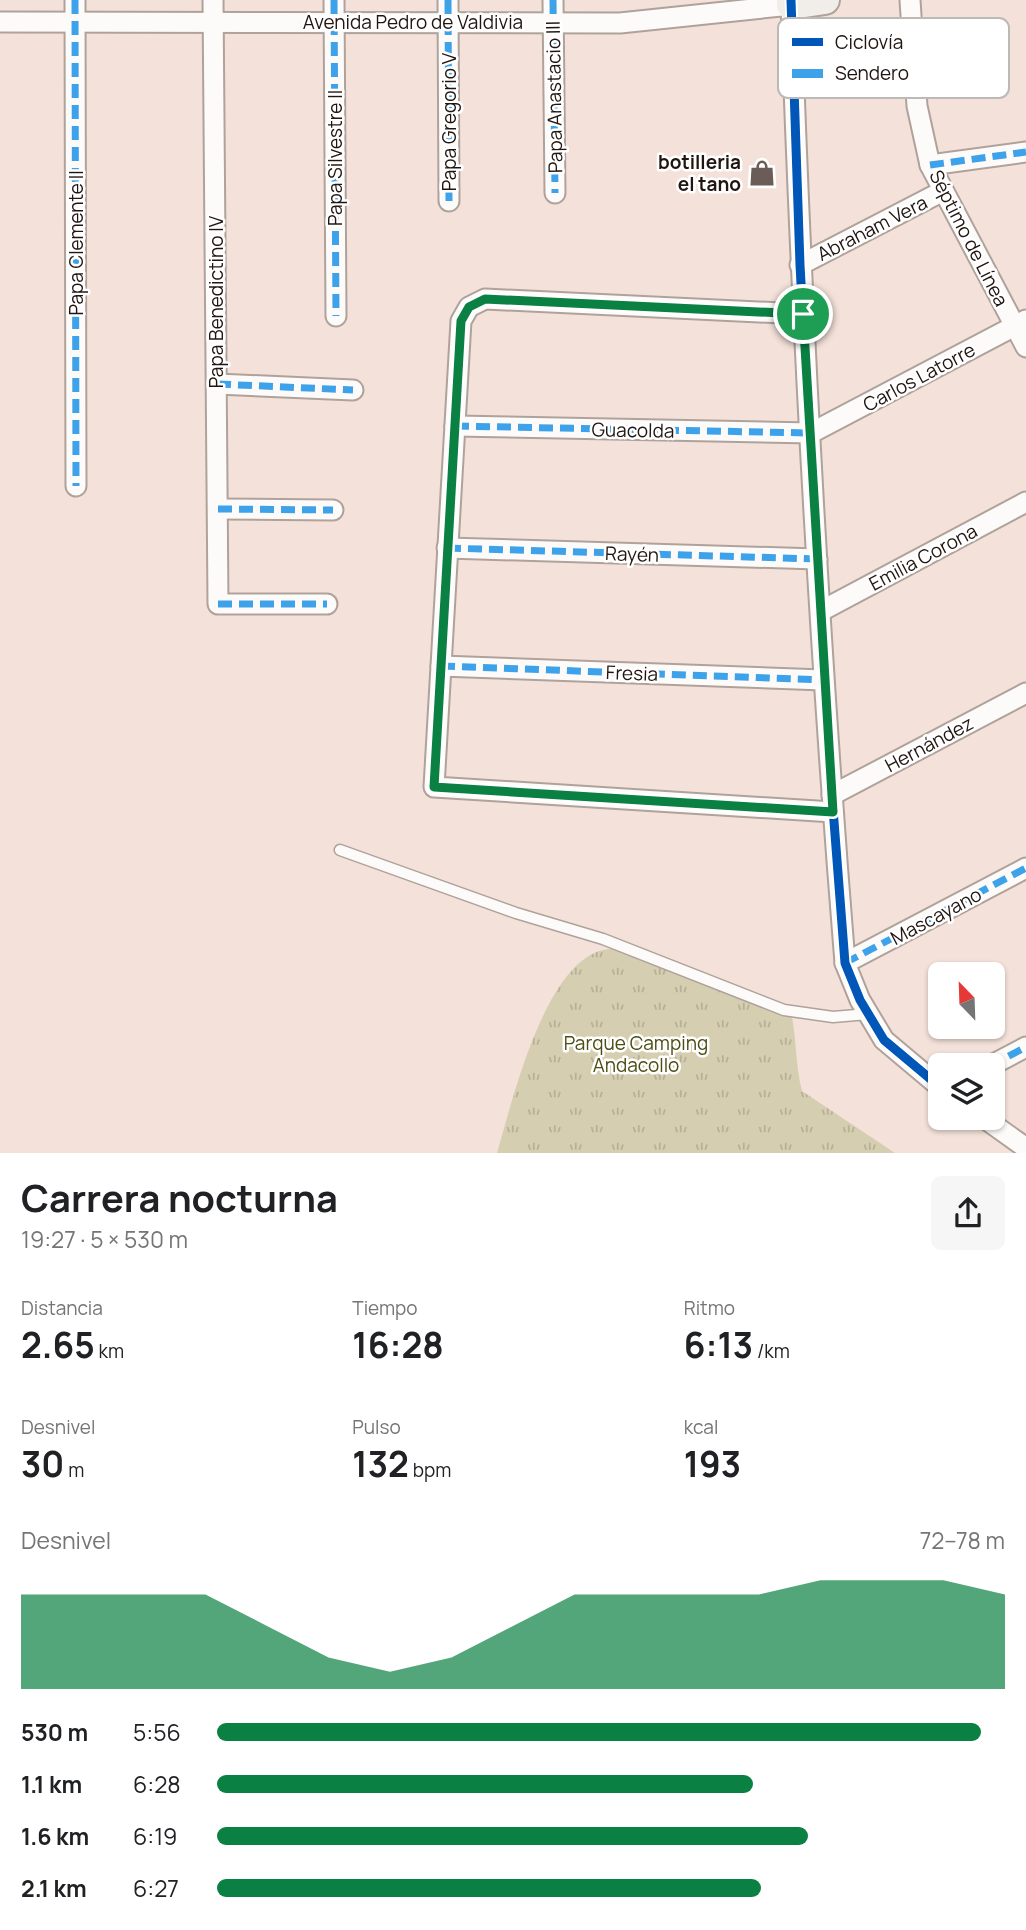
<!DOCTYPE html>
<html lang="es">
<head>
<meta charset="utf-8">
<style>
  :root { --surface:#fff; --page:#f6f6f6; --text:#202124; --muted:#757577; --accent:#0b8043 }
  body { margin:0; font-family:Manrope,sans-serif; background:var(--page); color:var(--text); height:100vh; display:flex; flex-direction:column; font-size:26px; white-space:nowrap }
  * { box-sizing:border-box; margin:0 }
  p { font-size:23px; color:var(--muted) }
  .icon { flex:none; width:38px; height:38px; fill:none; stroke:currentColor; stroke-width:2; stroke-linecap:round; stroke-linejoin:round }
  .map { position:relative; height:1153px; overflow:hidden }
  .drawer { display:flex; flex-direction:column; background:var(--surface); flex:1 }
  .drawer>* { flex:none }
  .needle { width:46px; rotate:337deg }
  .tools { position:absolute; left:928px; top:962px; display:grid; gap:14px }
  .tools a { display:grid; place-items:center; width:77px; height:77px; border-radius:10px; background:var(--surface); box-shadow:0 2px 5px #0004; font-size:35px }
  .pin { position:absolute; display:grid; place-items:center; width:60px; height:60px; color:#fff; margin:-30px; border:4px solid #fff; border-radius:50%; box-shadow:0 2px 7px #0007 }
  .round { display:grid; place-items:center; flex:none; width:74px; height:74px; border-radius:10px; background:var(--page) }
  .headline { display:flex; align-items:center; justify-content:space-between; height:119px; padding:0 21px }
  h1 { font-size:38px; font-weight:700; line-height:52px }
  .figures { display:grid; grid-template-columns:repeat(3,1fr); gap:10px; height:119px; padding:7px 21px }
  .figures div { display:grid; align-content:center }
  .figures b { font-size:35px; font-weight:700 }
  .figures small { font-size:19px; font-weight:400 }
  .figures p { font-size:19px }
  .chart { height:196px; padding:14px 21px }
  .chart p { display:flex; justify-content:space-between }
  .chart svg { width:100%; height:126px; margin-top:7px; fill:var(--accent); opacity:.7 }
  ul { padding:0 21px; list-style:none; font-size:23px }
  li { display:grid; grid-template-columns:112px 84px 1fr; align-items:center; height:52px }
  li i { height:18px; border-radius:9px; background:var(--accent) }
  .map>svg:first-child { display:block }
  .grass { fill:url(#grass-tufts) }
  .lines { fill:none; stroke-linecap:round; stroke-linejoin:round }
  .lane-casing { stroke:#afa29b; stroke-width:13 }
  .street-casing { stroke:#afa29b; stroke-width:23 }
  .secondary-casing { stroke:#afa29b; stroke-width:32 }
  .lane { stroke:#fdfbf9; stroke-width:10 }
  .street { stroke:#fdfbf9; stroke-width:19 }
  .secondary { stroke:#f1eeea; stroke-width:28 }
  .quiet { stroke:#3da2ea; stroke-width:7; stroke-dasharray:14 7; stroke-linecap:butt }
  .cycleway-casing { stroke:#fff; stroke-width:13 }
  .cycleway { stroke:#0057b8; stroke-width:9 }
  .route-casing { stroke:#fff; stroke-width:14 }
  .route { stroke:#0b8043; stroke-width:9 }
  .labels { text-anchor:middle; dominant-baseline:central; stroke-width:5; stroke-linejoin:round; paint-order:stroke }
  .street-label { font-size:19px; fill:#201510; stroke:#fff }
  .poi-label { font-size:19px; font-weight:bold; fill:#201510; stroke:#fff; text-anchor:end }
  .park-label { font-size:19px; fill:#4c4c13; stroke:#fff }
  .key { fill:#fff; stroke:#bcb9b7; stroke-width:2 }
  .key-label { font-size:19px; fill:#201510 }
</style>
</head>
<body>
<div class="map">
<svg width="1026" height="1153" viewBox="0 0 1026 1153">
  <defs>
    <pattern id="grass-tufts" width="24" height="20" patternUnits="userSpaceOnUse" patternTransform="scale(1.75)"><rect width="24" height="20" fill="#d6ceb1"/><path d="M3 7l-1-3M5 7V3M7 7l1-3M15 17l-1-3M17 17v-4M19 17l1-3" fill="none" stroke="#b7b097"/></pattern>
  </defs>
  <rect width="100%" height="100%" fill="#f4e2da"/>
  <path class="grass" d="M636,948l154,60c7,28 5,56 12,83l93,62h-398c15,-51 47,-189 106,-203 10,-2 22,-2 33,-2z"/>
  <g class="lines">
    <g class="lane-casing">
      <polyline id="lane" points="340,850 516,913 603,939 784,1010 833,1017 868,1014"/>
    </g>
    <g class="street-casing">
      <g id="street">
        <polyline points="75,0 76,486"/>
        <polyline points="213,0 218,604 327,604"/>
        <polyline points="334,0 336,316"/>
        <polyline points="448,0 449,201"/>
        <polyline points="553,0 555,193"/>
        <polyline points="910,0 917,106 930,165 1026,347"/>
        <path d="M0,22l620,1 171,-18c11,320 28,639 54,958l15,37 24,40 56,47"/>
        <polyline points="930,165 1026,152"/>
        <polyline points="800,265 943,191"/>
        <polyline points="803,314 485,299 469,307 461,321 434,787 833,812"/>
        <polyline points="217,384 353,390"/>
        <polyline points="455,426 811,433 1026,320"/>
        <polyline points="218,509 333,510"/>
        <polyline points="447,548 817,559"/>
        <polyline points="821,611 1026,502"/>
        <polyline points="441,666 823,680"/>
        <polyline points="832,795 1026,693"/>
        <polyline points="845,963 1026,868"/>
        <polyline points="990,1066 1026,1047"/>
        <polyline points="984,1118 1026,1148"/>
      </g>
    </g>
    <g class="secondary-casing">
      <polyline id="secondary" points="791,0 791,5 825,0"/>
    </g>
    <use href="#lane" class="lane"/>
    <use href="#street" class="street"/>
    <use href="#secondary" class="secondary"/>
    <g class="quiet">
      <polyline points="75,0 76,486"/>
      <polyline points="334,0 336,316"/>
      <polyline points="448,0 449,201"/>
      <polyline points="553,0 555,193"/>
      <polyline points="930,165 1026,152"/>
      <polyline points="217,384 353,390"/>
      <polyline points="455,426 811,433"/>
      <polyline points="218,509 333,510"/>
      <polyline points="447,548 817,559"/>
      <polyline points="218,604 327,604"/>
      <polyline points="441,666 823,680"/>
      <polyline points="845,963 1026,868"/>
      <polyline points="990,1066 1026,1047"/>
    </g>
    <g class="cycleway-casing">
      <g id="cycleway">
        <polyline points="791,0 800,265 823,680 845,963 860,1000 884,1040 940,1087"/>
        <polyline points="803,314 485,299 469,307 461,321 434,787 833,812"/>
      </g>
    </g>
    <use href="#cycleway" class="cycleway"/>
  </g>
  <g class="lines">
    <g class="route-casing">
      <polygon id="route" points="485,299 803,314 833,812 434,787 461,321 469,307"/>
    </g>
    <use href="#route" class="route"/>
  </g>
  <defs>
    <g id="shop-bare" transform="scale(2.1)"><path d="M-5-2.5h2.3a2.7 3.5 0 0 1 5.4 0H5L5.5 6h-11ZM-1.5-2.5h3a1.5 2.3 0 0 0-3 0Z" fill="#6a5d57" stroke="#fff" stroke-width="2.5" paint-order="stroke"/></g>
  </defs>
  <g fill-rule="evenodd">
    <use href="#shop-bare" x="762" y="173"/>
  </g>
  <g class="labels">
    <g class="street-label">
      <text x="413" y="22">Avenida Pedro de Valdivia</text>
      <text transform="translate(554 97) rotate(-91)">Papa Anastacio III</text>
      <text transform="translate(449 122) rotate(-90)">Papa Gregorio V</text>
      <text transform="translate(335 158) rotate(-90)">Papa Silvestre II</text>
      <text transform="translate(872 228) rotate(-27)">Abraham Vera</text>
      <text transform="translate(969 238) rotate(63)">Séptimo de Línea</text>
      <text transform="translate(76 243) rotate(-90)">Papa Clemente II</text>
      <text transform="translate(216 302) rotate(-90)">Papa Benedictino IV</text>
      <text transform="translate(919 377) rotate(-28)">Carlos Latorre</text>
      <text transform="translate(633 430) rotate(1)">Guacolda</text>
      <text transform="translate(632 554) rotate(2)">Rayén</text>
      <text transform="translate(923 557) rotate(-28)">Emilia Corona</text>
      <text transform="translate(632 673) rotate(2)">Fresia</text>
      <text transform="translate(929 744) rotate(-28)">Hernández</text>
      <text transform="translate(936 916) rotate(-28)">Mascayano</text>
    </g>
    <g class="poi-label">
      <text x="741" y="162">botilleria<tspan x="741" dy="22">el tano</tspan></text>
    </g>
    <g class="park-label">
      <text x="636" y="1043">Parque Camping<tspan x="636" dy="22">Andacollo</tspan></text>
    </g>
  </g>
  <rect x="778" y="18" width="231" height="80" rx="10" class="key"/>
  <rect x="792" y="38" width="31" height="8" fill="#0057b8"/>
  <rect x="792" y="69" width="31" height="9" fill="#3da2ea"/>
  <g class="key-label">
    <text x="835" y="49">Ciclovía</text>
    <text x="835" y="80">Sendero</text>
  </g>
</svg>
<div class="tools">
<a><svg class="needle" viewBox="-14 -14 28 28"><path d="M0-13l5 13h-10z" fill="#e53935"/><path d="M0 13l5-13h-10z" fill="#757577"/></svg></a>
<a><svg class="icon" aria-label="layers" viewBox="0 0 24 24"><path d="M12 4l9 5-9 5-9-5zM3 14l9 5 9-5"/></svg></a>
</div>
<div class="pin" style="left:803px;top:314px;background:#1e9e55"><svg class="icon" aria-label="arrive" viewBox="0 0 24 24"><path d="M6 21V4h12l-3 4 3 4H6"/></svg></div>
</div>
<section class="drawer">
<div class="headline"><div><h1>Carrera nocturna</h1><p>19:27 · 5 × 530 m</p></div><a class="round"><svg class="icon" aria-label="share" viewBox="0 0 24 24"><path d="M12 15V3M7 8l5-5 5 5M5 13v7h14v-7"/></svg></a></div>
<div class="figures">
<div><p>Distancia</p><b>2.65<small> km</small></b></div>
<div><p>Tiempo</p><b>16:28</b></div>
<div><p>Ritmo</p><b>6:13<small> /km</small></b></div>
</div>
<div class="figures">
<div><p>Desnivel</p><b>30<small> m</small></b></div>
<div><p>Pulso</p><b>132<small> bpm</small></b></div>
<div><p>kcal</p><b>193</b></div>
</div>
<div class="chart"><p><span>Desnivel</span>72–78 m</p>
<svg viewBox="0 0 160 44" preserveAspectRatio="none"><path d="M0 44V11L10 11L20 11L30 11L40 22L50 33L60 38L70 33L80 22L90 11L100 11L110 11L120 11L130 6L140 6L150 6L160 11V44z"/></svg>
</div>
<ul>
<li><b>530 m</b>5:56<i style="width:97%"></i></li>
<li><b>1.1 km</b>6:28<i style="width:68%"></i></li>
<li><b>1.6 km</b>6:19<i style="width:75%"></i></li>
<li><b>2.1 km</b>6:27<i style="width:69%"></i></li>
</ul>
</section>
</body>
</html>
